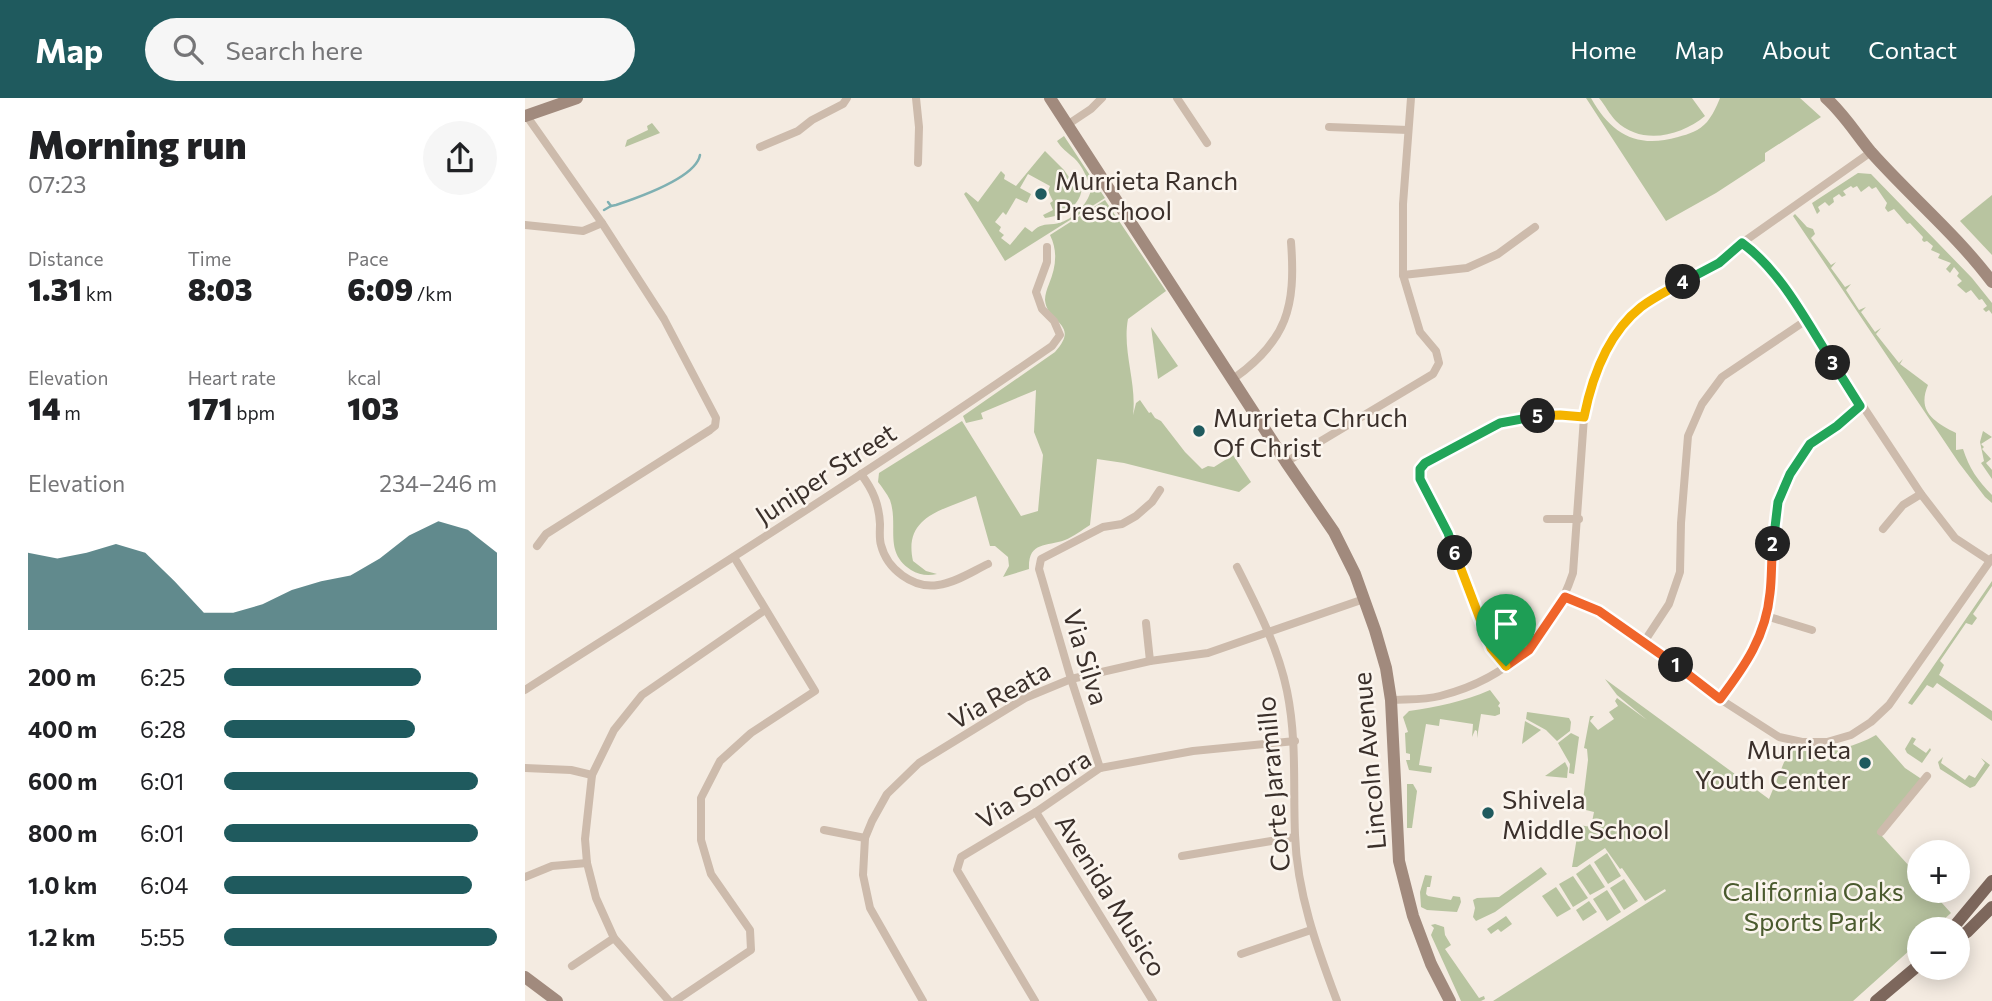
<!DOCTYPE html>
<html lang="en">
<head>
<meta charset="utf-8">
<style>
  :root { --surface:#fff; --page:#f6f6f6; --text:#202124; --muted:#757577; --accent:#1f5a5e }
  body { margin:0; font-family:Commissioner,sans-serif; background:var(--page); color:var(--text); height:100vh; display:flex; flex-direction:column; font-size:26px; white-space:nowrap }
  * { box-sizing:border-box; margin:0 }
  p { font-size:23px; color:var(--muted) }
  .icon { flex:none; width:38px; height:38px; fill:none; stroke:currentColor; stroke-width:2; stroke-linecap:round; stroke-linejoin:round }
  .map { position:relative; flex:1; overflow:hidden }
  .sheet { display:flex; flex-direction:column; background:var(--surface); width:525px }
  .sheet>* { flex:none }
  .fabs { position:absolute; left:1382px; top:742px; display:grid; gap:14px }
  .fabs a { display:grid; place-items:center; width:63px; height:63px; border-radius:50%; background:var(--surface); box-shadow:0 4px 18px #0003; font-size:35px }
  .pin { position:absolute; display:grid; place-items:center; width:60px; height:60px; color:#fff; margin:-72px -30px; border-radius:50% 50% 50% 0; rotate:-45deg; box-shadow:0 0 7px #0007 }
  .pin .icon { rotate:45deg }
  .km { position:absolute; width:35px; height:35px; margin:-18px; border-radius:50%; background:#222; color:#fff; font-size:19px; line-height:35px; text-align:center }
  .round { display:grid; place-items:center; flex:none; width:74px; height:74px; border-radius:37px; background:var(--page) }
  .overview { display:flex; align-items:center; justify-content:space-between; height:119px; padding:0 28px }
  h1 { font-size:38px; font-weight:800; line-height:52px }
  .metrics { display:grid; grid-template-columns:repeat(3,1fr); gap:10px; height:119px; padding:7px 28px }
  .metrics div { display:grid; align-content:center }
  .metrics b { font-size:30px; font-weight:800 }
  .metrics small { font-size:19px; font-weight:400 }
  .metrics p { font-size:19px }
  .chart { height:196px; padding:14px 28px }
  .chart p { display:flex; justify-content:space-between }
  .chart svg { width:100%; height:126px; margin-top:7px; fill:var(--accent); opacity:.7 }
  ul { padding:0 28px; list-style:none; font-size:23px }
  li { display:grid; grid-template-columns:112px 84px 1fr; align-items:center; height:52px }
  li i { height:18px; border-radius:9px; background:var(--accent) }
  header { display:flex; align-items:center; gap:42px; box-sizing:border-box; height:98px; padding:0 35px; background:var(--accent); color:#fff }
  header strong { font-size:33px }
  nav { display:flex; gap:38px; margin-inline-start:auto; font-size:24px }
  .search { width:490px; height:63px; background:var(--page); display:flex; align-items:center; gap:18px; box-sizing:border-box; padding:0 24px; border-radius:38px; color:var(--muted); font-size:26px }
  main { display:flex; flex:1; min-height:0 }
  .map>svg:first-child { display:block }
  .green { fill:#b8c4a0 }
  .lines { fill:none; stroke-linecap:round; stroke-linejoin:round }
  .stream { stroke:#7fb0b2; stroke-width:2.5 }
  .street { stroke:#cdbbac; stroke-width:8 }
  .secondary { stroke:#a18a7d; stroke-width:12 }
  .primary { stroke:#7d675c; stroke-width:12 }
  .split-1-casing { stroke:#fff; stroke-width:14 }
  .split-2-casing { stroke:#fff; stroke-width:14 }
  .split-3-casing { stroke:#fff; stroke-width:14 }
  .split-4-casing { stroke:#fff; stroke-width:14 }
  .split-5-casing { stroke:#fff; stroke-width:14 }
  .split-6-casing { stroke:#fff; stroke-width:14 }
  .split-7-casing { stroke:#fff; stroke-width:14 }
  .split-1 { stroke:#f0652b; stroke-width:9 }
  .split-2 { stroke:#f0652b; stroke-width:9 }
  .split-3 { stroke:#22a559; stroke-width:9 }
  .split-4 { stroke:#22a559; stroke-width:9 }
  .split-5 { stroke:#f5b400; stroke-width:9 }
  .split-6 { stroke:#22a559; stroke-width:9 }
  .split-7 { stroke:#f5b400; stroke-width:9 }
  .poi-dot { fill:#1f5a5e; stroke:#fbf5ee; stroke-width:2.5 }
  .labels { text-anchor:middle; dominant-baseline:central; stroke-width:5; stroke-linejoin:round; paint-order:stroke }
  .poi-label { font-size:26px; fill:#3b302b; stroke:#fbf5ee; text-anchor:start }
  .street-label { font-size:26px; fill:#3b302b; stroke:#fbf5ee }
  .park-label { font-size:26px; fill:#4a5a2e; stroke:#fbf5ee }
</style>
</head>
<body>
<header>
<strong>Map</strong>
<div class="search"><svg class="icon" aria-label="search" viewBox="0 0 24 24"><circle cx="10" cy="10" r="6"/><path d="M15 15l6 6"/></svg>Search here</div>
<nav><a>Home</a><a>Map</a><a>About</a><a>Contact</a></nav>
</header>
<main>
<section class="sheet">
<div class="overview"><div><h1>Morning run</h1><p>07:23</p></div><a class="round"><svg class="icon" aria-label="share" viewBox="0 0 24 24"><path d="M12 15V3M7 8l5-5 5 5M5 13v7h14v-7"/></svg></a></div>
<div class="metrics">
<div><p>Distance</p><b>1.31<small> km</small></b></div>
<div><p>Time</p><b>8:03</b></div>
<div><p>Pace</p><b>6:09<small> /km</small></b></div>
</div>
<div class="metrics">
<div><p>Elevation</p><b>14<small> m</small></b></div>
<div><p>Heart rate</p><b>171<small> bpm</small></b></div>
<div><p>kcal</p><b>103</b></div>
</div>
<div class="chart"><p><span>Elevation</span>234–246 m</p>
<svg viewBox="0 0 160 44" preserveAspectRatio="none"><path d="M0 44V17L10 19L20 17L30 14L40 17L50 27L60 38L70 38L80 35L90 30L100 27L110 25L120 19L130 11L140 6L150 9L160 17V44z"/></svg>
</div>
<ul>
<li><b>200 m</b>6:25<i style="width:72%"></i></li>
<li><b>400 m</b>6:28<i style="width:70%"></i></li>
<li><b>600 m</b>6:01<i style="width:93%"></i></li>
<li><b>800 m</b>6:01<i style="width:93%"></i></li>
<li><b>1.0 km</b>6:04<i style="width:91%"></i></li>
<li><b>1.2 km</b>5:55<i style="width:100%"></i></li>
</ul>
</section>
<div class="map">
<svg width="1467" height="903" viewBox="0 0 1467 903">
  <rect width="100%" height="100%" fill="#f4ebe1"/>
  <g class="green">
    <path d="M1061,0h5c20,36 46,51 87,39 11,-3 21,-6 29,-15 5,-6 10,-16 13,-24h80l21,19 -56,36v8l-49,32 -50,28z"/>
    <path d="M1074,0h93l13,18c-24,20 -63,30 -89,5 -6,-6 -11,-16 -17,-23z"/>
    <polygon points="127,25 135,35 100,49 102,42 123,32 122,28"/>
    <path d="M539,38l41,62 -100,63 -41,-67 2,-2 12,10 23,-31 4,4 -1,4 12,7 29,-35 19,19 11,16 7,-1c0,21 -19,31 -37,33l-2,-3 10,-5 -3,-7 3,-2 -5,-10 2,-5 -22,-12 -8,14 11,6 -4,9 -11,-5 -10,17 -3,-3 -8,10 6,5 -2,4 5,4 -3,3 9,7 15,-18 7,5c8,-8 12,-7 22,-8 17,-2 33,-18 37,-34 -3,-11 -9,-25 -17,-32 -7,-6 -12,-9 -17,-17z"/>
    <polygon points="1333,75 1346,76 1447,180 1467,205 1467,216 1464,212 1461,214 1458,211 1462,208 1457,201 1454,202 1446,192 1441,195 1432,187 1437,183 1432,178 1434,175 1429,169 1425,175 1421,171 1426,165 1413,160 1415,156 1406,152 1408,148 1402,143 1399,144 1397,142 1398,139 1385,125 1382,126 1369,111 1363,114 1360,110 1362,105 1351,89 1347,91 1344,88 1336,94 1332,88 1328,90 1326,88 1318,93 1321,97 1317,99 1314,96 1308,100 1309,104 1304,108 1300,104 1293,109 1295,113 1292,116 1287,105"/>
    <polygon points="1467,97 1467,157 1435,123"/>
    <path d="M580,102l61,91 -38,28c-6,32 9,64 5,96l3,-12 4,-3 9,13 2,-1 4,6 6,3 24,31 17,17 6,-3 6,1 19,-12 18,27 -12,10 -115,-29 -27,-4 -7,66c-8,5 -17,12 -25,15 -19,7 -37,1 -36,29l-26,8 6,-11 -1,-9 -13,-11h-5l-14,-50c-33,14 -73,20 -63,65l13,10 11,3c-9,2 -18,1 -26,-4 -28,-18 -12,-44 -21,-70 -3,-6 -8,-13 -12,-18l1,-9 83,-52 59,95 17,-5 5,-56 -9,-23 2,-42 -55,23 2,6 -17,4 -3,-7 92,-64c26,-29 -8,-28 -10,-52 0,-6 2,-11 4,-16 7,-17 9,-33 1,-49z"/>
    <path d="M1270,116l12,13 6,2 2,5 -4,4 20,27 5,-3 -5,6 14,19 6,-3 -5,6 13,20 7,-3 -5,5 14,20 6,-4 -5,6 23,29 4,-4 -3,5 28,21c-11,26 5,36 28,48v17l7,-1c6,19 15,32 29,46v8l-7,-6 -26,-34 -166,-247z"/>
    <polygon points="626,229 653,268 633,281"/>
    <polygon points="1458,333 1467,339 1456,346 1459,349 1457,351 1466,361 1461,365 1467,372 1467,381 1456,365 1459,363 1455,344"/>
    <polygon points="1467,483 1467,488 1448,516 1452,520 1447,527 1441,525 1415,563 1419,567 1414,577 1467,613 1467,623 1412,585 1408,590 1402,587 1387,607 1383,605"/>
    <path d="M1080,581l164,120 20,-49c31,3 59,1 87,-15l29,33 21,14 -45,53 39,43v13h11l20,22 -18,16h-13v12l-67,60h-360l173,-110 -1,-2 -20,12 -23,-33 -2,1 -15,-21 -28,19h-5l7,-42 12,2 3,-15 -12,-3 6,-49 -1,-11 -3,-1 6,-32h4l-4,5 8,9 16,-11 -5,-7 9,-6 -3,-5 2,-3 30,22 -30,-25z"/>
    <path d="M965,592l10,13 -2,3 2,2v6l-5,2 -14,-2 -4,24v-7l-2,-1 -3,7 1,-13 -33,-5 -1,7 -13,-2 -7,41 13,2 -1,6 -22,-3 -3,-10h4v-6l-4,-1 -1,-20 3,-1 -5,-15 6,-6c27,-4 54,-9 81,-21z"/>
    <polygon points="1002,614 1044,620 1046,624 1045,633 1032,643 1021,632 1001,621"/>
    <polygon points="1000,623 1016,632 997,646"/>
    <polygon points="1046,635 1054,639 1049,676 1044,675 1045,666 1033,645"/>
    <polygon points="1387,639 1391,641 1388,646 1401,655 1405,650 1406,652 1397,665 1382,655 1380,651"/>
    <polygon points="1418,659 1416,665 1440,682 1444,677 1450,680 1460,665 1456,660 1465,667 1450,688 1445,690 1415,671 1413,664"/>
    <polygon points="1040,664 1043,670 1042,680 1020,678"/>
    <polygon points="882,686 888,686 892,693 887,730 882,730"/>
    <polygon points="1082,755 1096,778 1083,786 1069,764"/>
    <polygon points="1065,766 1080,789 1065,797 1051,776"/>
    <polygon points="1016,769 1022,776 970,814 951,823 948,819 950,810 948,802 952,800 974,799"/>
    <polygon points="900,777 907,778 905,789 902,789 901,796 903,798 926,802 928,798 935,799 936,804 932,814 902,812 896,809 895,794"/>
    <polygon points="1048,778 1063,800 1048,809 1034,786"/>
    <polygon points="1099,781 1113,803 1099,812 1085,790"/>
    <polygon points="1031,789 1046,811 1032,819 1017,798"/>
    <polygon points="1082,792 1096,814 1082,823 1068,801"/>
    <polygon points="1064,803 1072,814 1058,823 1051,812"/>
    <polygon points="981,818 987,826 976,834 973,831 966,836 962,831"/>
    <polygon points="910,826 919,829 920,837 926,847 920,851 954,900 959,898 960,901 956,903 936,903 906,837 909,830 906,827"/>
  </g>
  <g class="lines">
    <g class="stream">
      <path d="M83,104l3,4 5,-1c21,-7 80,-27 84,-50"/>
      <polyline points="79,112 86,108"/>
    </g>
    <g class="street">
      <polyline points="391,0 394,29 393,65"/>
      <polyline points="652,0 682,45"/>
      <polyline points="1,17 77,125 139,221 191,320 190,328 185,332 21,436 12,448"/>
      <polyline points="542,27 566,11 577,0"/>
      <polyline points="804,29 883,32"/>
      <polyline points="235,49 273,33 287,22 318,6 322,0"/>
      <polyline points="0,127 58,133 77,125"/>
      <polyline points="1217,145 1231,155 1263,195 1396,396 1430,440 1465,463"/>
      <polyline points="878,177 942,170 973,156 1010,129"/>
      <path d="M708,281c54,-38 63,-72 58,-137"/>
      <polyline points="761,364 908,276 914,265 911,253 895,234 878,177 878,106 886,0"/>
      <path d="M336,376c12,16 18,30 19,50 0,7 -1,14 1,21 6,24 32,44 57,40 17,-2 35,-14 50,-21"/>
      <polyline points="1022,421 1054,421"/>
      <polyline points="1358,431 1378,407 1396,396"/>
      <path d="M712,469c20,40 41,80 50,124 10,49 6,96 8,144 2,58 22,113 42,166"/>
      <polyline points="1040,499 1074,513 1106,534 1195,601 1254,639 1277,644 1302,644 1326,637 1346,624 1364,607 1467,460"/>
      <polyline points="1241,518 1287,532"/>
      <polyline points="621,525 625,563"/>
      <polyline points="1119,544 1144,506 1155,474 1156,425 1163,338 1177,306 1197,279 1280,223"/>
      <path d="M981,568c-31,-39 -40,-88 -59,-134 -7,-18 -17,-36 -27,-53v-10l5,-7 75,-39 32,-6 28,-2 24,2"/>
      <path d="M0,592c177,-113 355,-225 527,-344l8,-11 -6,-14 -12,-12 -6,-17 11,-30v-15"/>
      <path d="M1195,601c21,-27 38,-51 46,-85 15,-59 -4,-118 43,-169 7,-7 19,-12 27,-18 9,-6 16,-14 24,-21"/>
      <path d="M866,602c16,-1 34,0 49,-4 67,-17 111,-58 133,-123l11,-156 7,-35 20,-42 28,-31 25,-18 55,-28 23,-20 129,-91"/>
      <polyline points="0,670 46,672 67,677"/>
      <polyline points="575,670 546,581 517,481 514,471 516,461 578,429 597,426 611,418 627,404 635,392"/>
      <polyline points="511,714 628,903"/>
      <polyline points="299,732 340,740"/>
      <polyline points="1356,734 1402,678"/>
      <polyline points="657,758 770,739"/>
      <polyline points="0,779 27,768 62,765"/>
      <polyline points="716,856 786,832"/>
      <polyline points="47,868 89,840"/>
      <polyline points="144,903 89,840 71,800 62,765 60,741 67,677 89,632 117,597 240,512"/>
      <polyline points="150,903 226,852 225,832 186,776 176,742 176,700 195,663 226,635 290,593 209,459"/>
      <polyline points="398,903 345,810 338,777 340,740 347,723 362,696 394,665 500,600 546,581 625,563 683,555 839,501"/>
      <polyline points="510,903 432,772 436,759 511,714 575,670 668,653 770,643"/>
    </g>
    <g class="secondary">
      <polyline points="525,0 761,364 809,434 830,476 850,532 861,570 866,602 874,763 888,818 906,866 925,903"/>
      <path d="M1301,0c18,16 30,36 45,54 39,44 86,83 121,130"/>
      <polyline points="0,18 52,0"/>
      <polyline points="0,879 32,903"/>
    </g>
    <g class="primary">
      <polyline points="1427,831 1467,783"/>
      <polyline points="1433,839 1442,834 1467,809"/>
      <polyline points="1351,903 1395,866"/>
    </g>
  </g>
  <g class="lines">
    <g class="split-1-casing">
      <polyline id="split-1" points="981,568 1004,552 1040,499 1074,513 1151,567"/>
    </g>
    <g class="split-2-casing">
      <path id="split-2" d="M1151,567l44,34c25,-33 46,-63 50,-106 2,-16 1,-32 3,-49"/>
    </g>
    <g class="split-3-casing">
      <polyline id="split-3" points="1248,446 1253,404 1265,376 1285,346 1312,328 1335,308 1308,265"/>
    </g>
    <g class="split-4-casing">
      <path id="split-4" d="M1158,184l36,-19 23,-20c40,29 65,80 91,120"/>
    </g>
    <g class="split-5-casing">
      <path id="split-5" d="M1013,318l22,-1 24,2c8,-40 23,-83 57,-110 13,-10 28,-17 42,-25"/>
    </g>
    <g class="split-6-casing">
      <polyline id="split-6" points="930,455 923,435 895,381 895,371 900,365 975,325 1013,318"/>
    </g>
    <g class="split-7-casing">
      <polyline id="split-7" points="930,455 966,550 981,568"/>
    </g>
    <use href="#split-1" class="split-1"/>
    <use href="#split-2" class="split-2"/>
    <use href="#split-3" class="split-3"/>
    <use href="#split-4" class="split-4"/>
    <use href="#split-5" class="split-5"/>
    <use href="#split-6" class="split-6"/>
    <use href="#split-7" class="split-7"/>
  </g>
  <g class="poi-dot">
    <circle cx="516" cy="96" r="7"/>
    <circle cx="674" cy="333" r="7"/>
    <circle cx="1340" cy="665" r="7"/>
    <circle cx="963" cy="715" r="7"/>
  </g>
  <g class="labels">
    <g class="poi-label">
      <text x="530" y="81">Murrieta Ranch<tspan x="530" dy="30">Preschool</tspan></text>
      <text x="688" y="318">Murrieta Chruch<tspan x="688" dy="30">Of Christ</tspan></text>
      <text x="1326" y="650" text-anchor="end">Murrieta<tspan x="1326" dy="30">Youth Center</tspan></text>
      <text x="977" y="700">Shivela<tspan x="977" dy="30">Middle School</tspan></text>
    </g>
    <g class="street-label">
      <text transform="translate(300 375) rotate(-33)">Juniper Street</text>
      <text transform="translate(562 559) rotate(73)">Via Silva</text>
      <text transform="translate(474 596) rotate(-29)">Via Reata</text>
      <text transform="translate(843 663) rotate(-95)">Lincoln Avenue</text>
      <text transform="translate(747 686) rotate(-95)">Corte Jaramillo</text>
      <text transform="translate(508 690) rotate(-31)">Via Sonora</text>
      <text transform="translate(587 797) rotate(58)">Avenida Musico</text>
    </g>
    <g class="park-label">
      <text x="1288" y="792">California Oaks<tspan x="1288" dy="30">Sports Park</tspan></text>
    </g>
  </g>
</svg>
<div class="fabs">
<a>+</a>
<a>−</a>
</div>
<div class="pin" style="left:981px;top:568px;background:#1e9e55"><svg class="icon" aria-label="arrive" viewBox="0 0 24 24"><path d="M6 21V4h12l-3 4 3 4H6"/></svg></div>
<b class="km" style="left:1151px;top:567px">1</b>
<b class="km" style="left:1248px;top:446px">2</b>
<b class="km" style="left:1308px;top:265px">3</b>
<b class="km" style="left:1158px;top:184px">4</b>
<b class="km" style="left:1013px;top:318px">5</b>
<b class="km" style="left:930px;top:455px">6</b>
</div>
</main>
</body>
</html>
